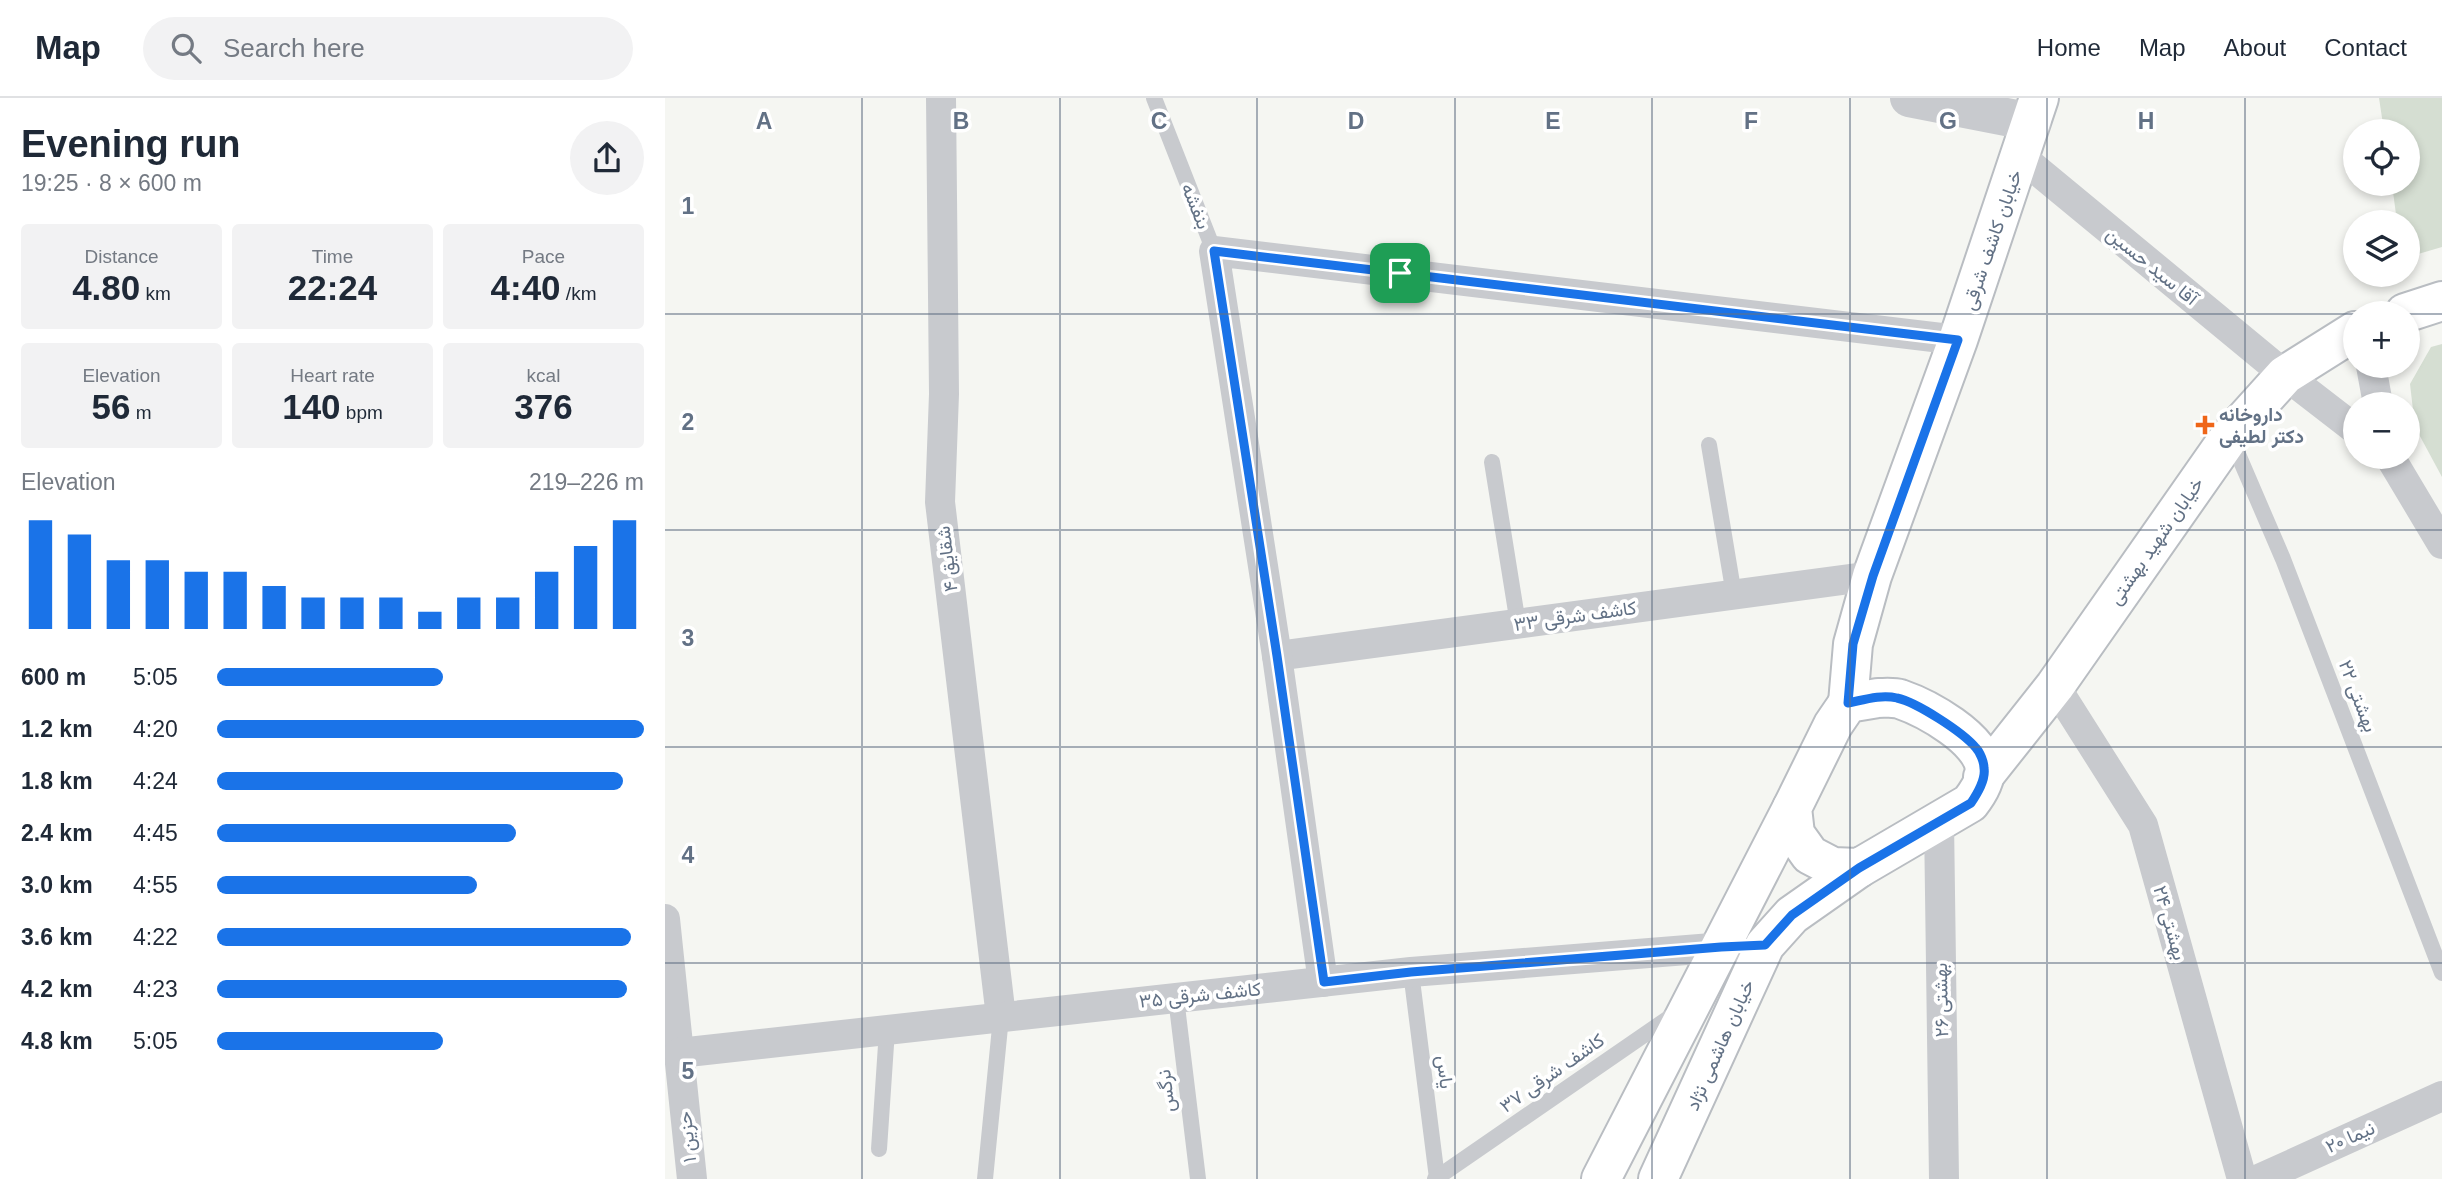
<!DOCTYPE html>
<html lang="en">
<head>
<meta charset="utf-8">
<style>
  :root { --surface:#fff; --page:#f2f2f3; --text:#1f2937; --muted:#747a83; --line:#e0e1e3; --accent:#1a73e8 }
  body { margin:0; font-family:Arial,Vazirmatn,sans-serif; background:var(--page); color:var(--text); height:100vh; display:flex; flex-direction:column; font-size:26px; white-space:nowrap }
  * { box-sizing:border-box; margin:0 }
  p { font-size:23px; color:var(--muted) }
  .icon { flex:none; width:38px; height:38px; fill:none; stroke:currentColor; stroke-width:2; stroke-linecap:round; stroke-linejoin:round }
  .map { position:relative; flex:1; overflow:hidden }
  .side { display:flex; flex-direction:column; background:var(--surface); width:665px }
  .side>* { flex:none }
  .fabs { position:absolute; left:1678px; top:21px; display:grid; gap:14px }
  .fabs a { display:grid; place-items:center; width:77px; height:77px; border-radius:50%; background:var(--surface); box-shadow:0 4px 10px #0003; font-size:35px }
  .pin { position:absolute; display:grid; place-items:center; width:60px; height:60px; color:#fff; margin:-30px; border-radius:14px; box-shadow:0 4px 10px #0006 }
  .round { display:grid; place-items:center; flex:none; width:74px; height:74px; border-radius:37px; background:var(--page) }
  .headline { display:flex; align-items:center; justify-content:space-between; height:119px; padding:0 21px }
  h1 { font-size:38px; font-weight:700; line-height:52px }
  .metrics { display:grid; grid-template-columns:repeat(3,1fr); gap:10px; height:119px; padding:7px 21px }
  .metrics div { display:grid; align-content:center; border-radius:7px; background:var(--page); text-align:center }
  .metrics b { font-size:35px; font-weight:700 }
  .metrics small { font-size:19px; font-weight:400 }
  .metrics p { font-size:19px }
  .chart { height:196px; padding:14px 21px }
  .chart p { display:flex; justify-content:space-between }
  .chart svg { width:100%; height:126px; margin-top:7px; stroke:var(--accent); stroke-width:6 }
  ul { padding:0 21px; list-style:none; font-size:23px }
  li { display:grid; grid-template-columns:112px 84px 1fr; align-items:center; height:52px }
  li i { height:18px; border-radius:9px; background:var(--accent) }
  header { display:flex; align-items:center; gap:42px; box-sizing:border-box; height:98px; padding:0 35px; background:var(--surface); border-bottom:2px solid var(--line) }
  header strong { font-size:33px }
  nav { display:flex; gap:38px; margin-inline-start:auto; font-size:24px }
  .search { width:490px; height:63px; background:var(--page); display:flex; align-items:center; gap:18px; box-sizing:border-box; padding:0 24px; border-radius:38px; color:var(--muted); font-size:26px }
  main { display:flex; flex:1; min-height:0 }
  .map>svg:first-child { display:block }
  .green { fill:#d5ded2 }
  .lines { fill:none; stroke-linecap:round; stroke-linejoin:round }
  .secondary-casing { stroke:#b9bdc2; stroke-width:42 }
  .service { stroke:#c8cace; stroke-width:16 }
  .minor { stroke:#c8cace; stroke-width:30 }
  .tertiary { stroke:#c8cace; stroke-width:38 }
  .secondary { stroke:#fff; stroke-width:38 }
  .route-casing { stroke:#fff; stroke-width:14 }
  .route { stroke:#1a73e8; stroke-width:9 }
  .grid { fill:none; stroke:#627185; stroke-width:2; stroke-opacity:0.55 }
  .poi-dot { fill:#ef6619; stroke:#fff; stroke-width:2.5 }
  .labels { text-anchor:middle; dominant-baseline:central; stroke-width:7; stroke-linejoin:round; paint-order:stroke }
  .street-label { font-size:19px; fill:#627185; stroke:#fff }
  .poi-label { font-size:19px; font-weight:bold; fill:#627185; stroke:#fff; text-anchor:start }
  .grid-label { font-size:23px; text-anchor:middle; font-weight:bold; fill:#627185; stroke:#fff; stroke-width:7; stroke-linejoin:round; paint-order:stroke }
</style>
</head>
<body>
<header>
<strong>Map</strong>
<div class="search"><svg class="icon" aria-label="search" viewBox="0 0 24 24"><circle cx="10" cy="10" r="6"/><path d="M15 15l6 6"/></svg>Search here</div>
<nav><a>Home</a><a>Map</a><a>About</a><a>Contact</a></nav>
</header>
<main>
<section class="side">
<div class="headline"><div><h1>Evening run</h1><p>19:25 · 8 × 600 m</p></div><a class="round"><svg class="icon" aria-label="share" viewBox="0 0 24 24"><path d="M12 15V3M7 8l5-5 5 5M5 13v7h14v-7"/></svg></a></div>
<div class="metrics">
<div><p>Distance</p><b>4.80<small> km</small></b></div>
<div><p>Time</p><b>22:24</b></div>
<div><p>Pace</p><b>4:40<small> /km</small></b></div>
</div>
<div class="metrics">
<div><p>Elevation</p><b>56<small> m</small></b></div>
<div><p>Heart rate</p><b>140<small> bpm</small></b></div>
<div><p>kcal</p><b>376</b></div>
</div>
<div class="chart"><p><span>Elevation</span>219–226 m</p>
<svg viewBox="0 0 160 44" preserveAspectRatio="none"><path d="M5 44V6M15 44V11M25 44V20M35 44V20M45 44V24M55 44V24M65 44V29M75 44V33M85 44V33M95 44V33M105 44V38M115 44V33M125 44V33M135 44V24M145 44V15M155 44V6"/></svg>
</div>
<ul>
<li><b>600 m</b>5:05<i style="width:53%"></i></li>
<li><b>1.2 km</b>4:20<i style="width:100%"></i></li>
<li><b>1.8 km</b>4:24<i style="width:95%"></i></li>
<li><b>2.4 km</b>4:45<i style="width:70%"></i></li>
<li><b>3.0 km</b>4:55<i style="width:61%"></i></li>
<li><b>3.6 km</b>4:22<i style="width:97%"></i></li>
<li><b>4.2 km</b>4:23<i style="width:96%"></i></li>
<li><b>4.8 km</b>5:05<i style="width:53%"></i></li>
</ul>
</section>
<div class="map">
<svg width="1777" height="1081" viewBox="0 0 1777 1081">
  <rect width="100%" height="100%" fill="#f5f6f2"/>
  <g class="green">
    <polygon points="1714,0 1777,0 1777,149 1743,159 1743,124 1732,124 1727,86 1743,86 1743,33 1719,33"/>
    <polygon points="1777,246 1777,379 1750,329 1745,286 1766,249"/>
  </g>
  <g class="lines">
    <g class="secondary-casing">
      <g id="secondary">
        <polyline points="1740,215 1777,203"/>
        <path d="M1213,600c7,0 15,-1 22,1 26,9 82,39 85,70 1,12 -8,25 -15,34l-111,65 -26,-1 -23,-12 -15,-21 -3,-26 41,-83 15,-22z"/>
        <polyline points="1183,605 1188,546 1207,478 1293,242 1374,0"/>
        <polyline points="1318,679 1390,588 1565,338 1620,277 1690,233"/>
        <polyline points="936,1081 1127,710"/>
        <polyline points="993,1081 1100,847 1127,817 1194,770"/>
      </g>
    </g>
    <g class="service">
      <polyline points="489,0 549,153"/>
      <polyline points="1566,340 1618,461 1777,875"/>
      <polyline points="1044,347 1069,497"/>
      <polyline points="827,364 853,526"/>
      <polyline points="746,874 772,1080"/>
      <polyline points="511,900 533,1081"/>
      <polyline points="214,1051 222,932"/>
      <polyline points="320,1081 336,919"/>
      <polyline points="770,1081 1011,915"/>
    </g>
    <g class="minor">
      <polyline points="276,0 279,296 275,404 336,919"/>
      <polyline points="1355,58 1620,277 1690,331"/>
      <polyline points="1706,268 1713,306"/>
      <polyline points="1725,359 1777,446"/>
      <polyline points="612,558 1207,478"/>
      <polyline points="1390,588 1478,727 1577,1081"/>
      <polyline points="1274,723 1279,1081"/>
      <polyline points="0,821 27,1081"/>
      <polyline points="658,884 612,558 549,153 1293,242"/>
      <polyline points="14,955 746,874 1072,848"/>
      <polyline points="1594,1081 1777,998"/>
    </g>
    <polyline class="tertiary" points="1244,0 1367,24"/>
    <use href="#secondary" class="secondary"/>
  </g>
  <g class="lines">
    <g class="route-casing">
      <path id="route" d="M549,153l744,89 -85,236 -20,68 -5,59c15,-3 33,-9 49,-5 19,4 66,34 79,50 4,4 8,14 8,20 2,12 -7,26 -13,35l-112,65 -67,47 -27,30 -44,2 -310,25 -87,10 -47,-326z"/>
    </g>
    <use href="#route" class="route"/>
  </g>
  <path class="grid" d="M197,0v1081M395,0v1081M592,0v1081M790,0v1081M987,0v1081M1185,0v1081M1382,0v1081M1580,0v1081M0,216h1690M1743,216h34M0,432h1777M0,649h1777M0,865h1777"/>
  <path class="poi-dot" d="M1536.5 316.5h7v7h7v7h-7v7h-7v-7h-7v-7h7z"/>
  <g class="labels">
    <g class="street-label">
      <text transform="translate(531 108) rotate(68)">بنفشه</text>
      <text transform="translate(1327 142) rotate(-71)">خیابان کاشف شرقی</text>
      <text transform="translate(1487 168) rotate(39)">آقا سید حسین</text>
      <text transform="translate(1491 443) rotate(-55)">خیابان شهید بهشتی</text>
      <text transform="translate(282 461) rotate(-97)">شقایق ۴</text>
      <text transform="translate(910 518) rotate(-8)">کاشف شرقی ۳۳</text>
      <text transform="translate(1693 598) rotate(69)">بهشتی ۲۲</text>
      <text transform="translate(1505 825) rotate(74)">بهشتی ۲۴</text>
      <text transform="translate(535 897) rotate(-6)">کاشف شرقی ۳۵</text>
      <text transform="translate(1276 902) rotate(-91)">بهشتی ۲۶</text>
      <text transform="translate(1055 947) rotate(-66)">خیابان هاشمی نژاد</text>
      <text transform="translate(780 974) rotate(83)">یاس</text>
      <text transform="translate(887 975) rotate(-35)">کاشف شرقی ۳۷</text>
      <text transform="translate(501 993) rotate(-97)">نرگس</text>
      <text transform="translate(22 1039) rotate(-96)">حزین ۱</text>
      <text transform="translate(1685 1039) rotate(-24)">نیما ۲۰</text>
    </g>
    <g class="poi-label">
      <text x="1554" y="316">داروخانه<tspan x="1554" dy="22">دکتر لطیفی</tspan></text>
    </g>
  </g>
  <g class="grid-label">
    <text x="99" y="31">A</text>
    <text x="296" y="31">B</text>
    <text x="494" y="31">C</text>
    <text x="691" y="31">D</text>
    <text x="888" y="31">E</text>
    <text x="1086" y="31">F</text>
    <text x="1283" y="31">G</text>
    <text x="1481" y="31">H</text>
    <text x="23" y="116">1</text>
    <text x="23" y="332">2</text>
    <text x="23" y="548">3</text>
    <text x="23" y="765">4</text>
    <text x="23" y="981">5</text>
  </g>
</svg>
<div class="fabs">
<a><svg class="icon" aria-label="locate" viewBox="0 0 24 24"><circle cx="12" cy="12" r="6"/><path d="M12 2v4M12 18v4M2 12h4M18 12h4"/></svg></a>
<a><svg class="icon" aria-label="layers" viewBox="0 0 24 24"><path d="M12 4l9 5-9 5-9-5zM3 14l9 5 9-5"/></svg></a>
<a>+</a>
<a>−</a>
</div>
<div class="pin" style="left:735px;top:175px;background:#1e9e55"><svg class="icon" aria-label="arrive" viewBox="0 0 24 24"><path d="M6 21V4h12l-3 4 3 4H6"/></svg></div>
</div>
</main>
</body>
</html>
